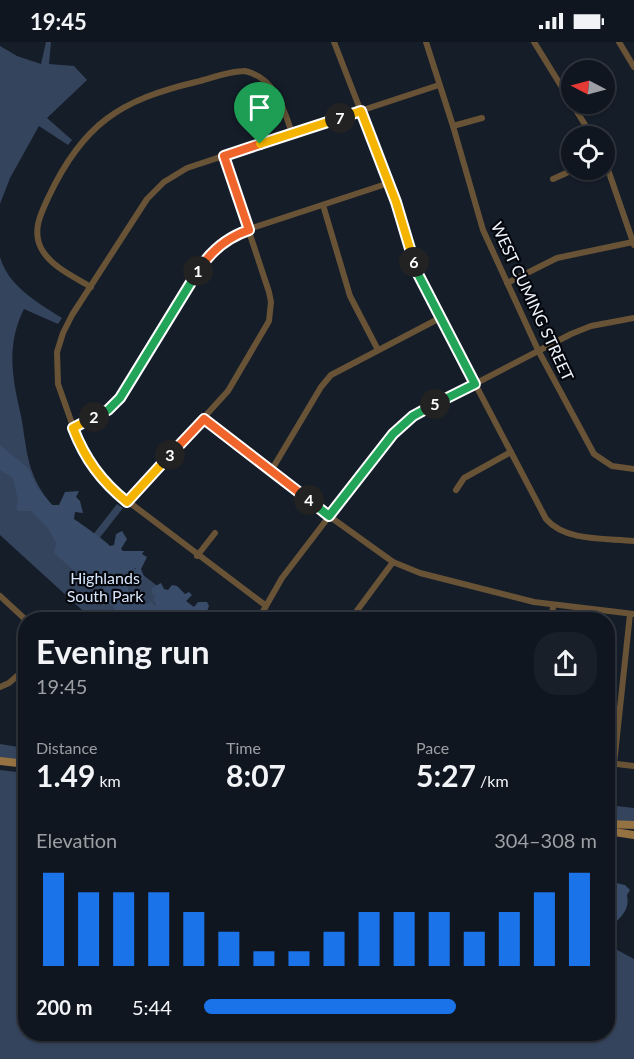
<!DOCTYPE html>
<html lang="en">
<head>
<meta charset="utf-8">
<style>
  :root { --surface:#10161f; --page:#191f28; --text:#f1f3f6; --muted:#9c9fa4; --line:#30353d; --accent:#1a73e8 }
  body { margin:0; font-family:Lato,sans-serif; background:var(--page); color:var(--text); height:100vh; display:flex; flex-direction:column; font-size:22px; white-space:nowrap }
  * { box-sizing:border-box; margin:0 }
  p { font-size:20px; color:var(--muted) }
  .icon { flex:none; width:33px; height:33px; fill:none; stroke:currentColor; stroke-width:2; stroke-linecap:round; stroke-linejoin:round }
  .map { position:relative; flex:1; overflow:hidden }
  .details { position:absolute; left:18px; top:570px; width:597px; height:429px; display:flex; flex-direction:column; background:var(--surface); border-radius:24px; box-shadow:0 2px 4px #0004,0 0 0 2px var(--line) }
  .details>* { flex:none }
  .needle { width:39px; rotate:276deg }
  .fabs { position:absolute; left:561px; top:18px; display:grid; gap:12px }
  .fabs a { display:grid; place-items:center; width:54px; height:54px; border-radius:50%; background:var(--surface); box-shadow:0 2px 4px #0004,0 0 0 2px var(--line); font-size:30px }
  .pin { position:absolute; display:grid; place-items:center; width:51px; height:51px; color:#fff; margin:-62px -26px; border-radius:50% 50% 50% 0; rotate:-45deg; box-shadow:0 0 6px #0007 }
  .pin .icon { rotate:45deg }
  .km { position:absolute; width:30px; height:30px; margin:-15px; border-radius:50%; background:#222; color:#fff; font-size:16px; line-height:30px; text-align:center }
  .round { display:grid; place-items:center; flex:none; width:63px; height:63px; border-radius:24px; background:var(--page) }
  .headline { display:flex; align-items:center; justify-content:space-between; height:102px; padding:0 18px }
  h1 { font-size:33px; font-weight:700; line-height:45px }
  .metrics { display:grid; grid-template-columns:repeat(3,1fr); gap:9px; height:102px; padding:6px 18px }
  .metrics div { display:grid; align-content:center }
  .metrics b { font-size:30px; font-weight:700 }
  .metrics small { font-size:16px; font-weight:400 }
  .metrics p { font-size:16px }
  .chart { height:168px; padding:12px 18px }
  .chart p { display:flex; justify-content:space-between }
  .chart svg { width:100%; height:108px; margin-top:6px; stroke:var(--accent); stroke-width:6 }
  ul { padding:0 18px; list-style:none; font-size:20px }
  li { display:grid; grid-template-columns:96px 72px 1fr; align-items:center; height:45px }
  li i { height:15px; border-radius:8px; background:var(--accent) }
  .status { display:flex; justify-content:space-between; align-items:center; height:42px; padding:0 30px; background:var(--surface); direction:ltr }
  .status svg { height:16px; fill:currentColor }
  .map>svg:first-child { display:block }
  .green { fill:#35445d }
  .forest { fill:#394c69 }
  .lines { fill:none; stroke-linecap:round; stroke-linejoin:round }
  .minor { stroke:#695336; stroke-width:6 }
  .secondary { stroke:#947242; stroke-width:8 }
  .split-1-casing { stroke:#fff; stroke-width:12 }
  .split-2-casing { stroke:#fff; stroke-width:12 }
  .split-3-casing { stroke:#fff; stroke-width:12 }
  .split-4-casing { stroke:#fff; stroke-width:12 }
  .split-5-casing { stroke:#fff; stroke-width:12 }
  .split-6-casing { stroke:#fff; stroke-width:12 }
  .split-7-casing { stroke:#fff; stroke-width:12 }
  .split-8-casing { stroke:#fff; stroke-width:12 }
  .split-1 { stroke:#f0652b; stroke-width:8 }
  .split-2 { stroke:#22a559; stroke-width:8 }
  .split-3 { stroke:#f5b400; stroke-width:8 }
  .split-4 { stroke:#f0652b; stroke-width:8 }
  .split-5 { stroke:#22a559; stroke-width:8 }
  .split-6 { stroke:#22a559; stroke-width:8 }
  .split-7 { stroke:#f5b400; stroke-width:8 }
  .split-8 { stroke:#f5b400; stroke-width:8 }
  .labels { text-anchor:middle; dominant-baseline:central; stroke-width:4.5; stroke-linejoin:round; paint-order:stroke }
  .street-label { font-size:16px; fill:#eff4fd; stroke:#05070c }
  .park-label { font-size:16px; fill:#d6e4fa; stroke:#05070c }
</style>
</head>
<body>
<div class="status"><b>19:45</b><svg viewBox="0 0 49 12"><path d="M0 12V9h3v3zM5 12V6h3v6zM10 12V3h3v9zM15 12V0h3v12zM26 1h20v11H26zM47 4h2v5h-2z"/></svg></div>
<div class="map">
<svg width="634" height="1017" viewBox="0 0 634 1017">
  <rect width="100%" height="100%" fill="#151d29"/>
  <g class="green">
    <polygon points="46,0 51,0 49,22 74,24 87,38 47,76 72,98 68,103 39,84 10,136 0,162 0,4 17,14 41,22"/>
    <path d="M0,215c8,29 38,46 62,61l-4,6 -34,-15c-18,36 -12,68 -3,107 5,26 5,50 20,74 12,21 32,33 51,46l25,-32 6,4 -25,32 102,79h-108l-92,-84z"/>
    <polygon points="0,702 25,706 25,718 0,716"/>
    <polygon points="0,728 25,731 26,992 608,992 608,903 634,917 634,1017 0,1017"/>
    <polygon points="608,763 634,766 634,781 608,779"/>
  </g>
  <g class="forest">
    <path d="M0,403l28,23 9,19 15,18h7l6,-13 14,-1 -3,6 4,4 3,12 -8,-1 -1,7c6,4 32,22 36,27l4,-1 2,-11 6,-3 5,8 -6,10 2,2h21l-2,3 5,3 -6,12 3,8 -4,4 -8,-2 -1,-3 5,-8 -12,5h-9l-2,4 4,6h3l3,-5 5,4v10l9,-1 2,8 4,-1 2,7 6,-3 4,4 2,-1 -4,-5 3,-5 -4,-1v-6l9,-5 3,6 4,1 4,-5 5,1 8,8 4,-2 3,3 -6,6 8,6 4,-5h9l2,4 -3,8 5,5h-12l-6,-3 -2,3c-20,1 -48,5 -64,-8l-6,6 -10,-13h-6l-8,-4 7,-15 -2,-7 -8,1 -12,7 -11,-18 -17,-15 2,-10 -8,-15 -17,-17h-13l-2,-2 2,-8 -5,-23 -13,-8z"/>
    <path d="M612,840l13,3 5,5 -3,5c4,19 -12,24 -19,38v-48z"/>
  </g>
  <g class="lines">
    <g class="minor">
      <path d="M334,0l62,160 22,73 128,244c20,23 60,19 88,22"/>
      <polyline points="426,0 453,84 483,188 538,308 594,412 612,424 634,427"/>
      <polyline points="534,0 592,94"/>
      <polyline points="619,0 634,25"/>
      <polyline points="453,84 482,76"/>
      <polyline points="604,116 634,203"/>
      <polyline points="553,137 573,128"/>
      <polyline points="323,163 350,254 378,308"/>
      <polyline points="507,241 557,216 633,200"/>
      <path d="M91,245c-17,-10 -41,-21 -50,-39 -9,-18 0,-35 8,-52 34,-72 71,-96 147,-114 16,-4 33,-11 49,-11 30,7 38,36 47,62"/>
      <polyline points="204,377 329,474 393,520 420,531 534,560 634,572"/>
      <polyline points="73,386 108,368 120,356 201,225 225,200 249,187 389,141"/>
      <polyline points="271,429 321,345 331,333 440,276"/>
      <polyline points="456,448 464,436 511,410"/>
      <polyline points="127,460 228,349 269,279 271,260 269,250 224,114"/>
      <polyline points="197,514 215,491"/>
      <polyline points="0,554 26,578"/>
      <polyline points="265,563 105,442 81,407 58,342 57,310 63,291 72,273 147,157 164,140 187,126 439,43"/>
      <polyline points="258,578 282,536 386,400 413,374 571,292 591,284 634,276"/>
      <polyline points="350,578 393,520"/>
      <polyline points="552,578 553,564"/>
      <polyline points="0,645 9,641 26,626"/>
      <polyline points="608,721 634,724"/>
      <polyline points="614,722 630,572"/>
    </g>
    <g class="secondary">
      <polyline points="0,719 26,722"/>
      <polyline points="608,782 634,783"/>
      <polyline points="608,789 634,793"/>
    </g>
  </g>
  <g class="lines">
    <g class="split-1-casing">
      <path id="split-1" d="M198,229c12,-19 30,-34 51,-41l-25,-74 36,-12"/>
    </g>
    <g class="split-2-casing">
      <polyline id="split-2" points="94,375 108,368 120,356 198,229"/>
    </g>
    <g class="split-3-casing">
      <path id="split-3" d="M94,375l-21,11c12,31 28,53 54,74l43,-47"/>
    </g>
    <g class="split-4-casing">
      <polyline id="split-4" points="170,413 204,377 309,458"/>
    </g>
    <g class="split-5-casing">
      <polyline id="split-5" points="309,458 329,474 393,392 413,374 435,362"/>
    </g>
    <g class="split-6-casing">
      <polyline id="split-6" points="414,220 418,232 475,342 435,362"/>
    </g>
    <g class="split-7-casing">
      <polyline id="split-7" points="340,76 361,69 396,160 414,220"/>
    </g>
    <g class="split-8-casing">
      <polyline id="split-8" points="260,102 340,76"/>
    </g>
    <use href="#split-1" class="split-1"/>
    <use href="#split-2" class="split-2"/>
    <use href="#split-3" class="split-3"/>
    <use href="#split-4" class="split-4"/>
    <use href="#split-5" class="split-5"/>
    <use href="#split-6" class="split-6"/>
    <use href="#split-7" class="split-7"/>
    <use href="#split-8" class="split-8"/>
  </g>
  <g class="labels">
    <g class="street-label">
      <text transform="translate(533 259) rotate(65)">WEST CUMING STREET</text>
    </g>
    <g class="park-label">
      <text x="105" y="535">Highlands<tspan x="105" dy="18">South Park</tspan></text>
    </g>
  </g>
</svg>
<div class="fabs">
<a><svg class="needle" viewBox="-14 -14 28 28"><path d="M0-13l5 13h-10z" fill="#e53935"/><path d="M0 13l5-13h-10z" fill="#9c9fa4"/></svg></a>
<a><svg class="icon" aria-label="locate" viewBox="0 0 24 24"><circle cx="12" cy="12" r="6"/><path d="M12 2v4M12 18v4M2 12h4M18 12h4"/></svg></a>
</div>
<div class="pin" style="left:260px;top:102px;background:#1e9e55"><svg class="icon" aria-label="arrive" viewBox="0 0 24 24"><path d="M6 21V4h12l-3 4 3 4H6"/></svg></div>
<b class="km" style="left:198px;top:229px">1</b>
<b class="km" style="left:94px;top:375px">2</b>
<b class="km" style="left:170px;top:413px">3</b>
<b class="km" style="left:309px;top:458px">4</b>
<b class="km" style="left:435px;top:362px">5</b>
<b class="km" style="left:414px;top:220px">6</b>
<b class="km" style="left:340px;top:76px">7</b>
<section class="details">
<div class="headline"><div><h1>Evening run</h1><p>19:45</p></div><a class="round"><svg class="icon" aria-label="share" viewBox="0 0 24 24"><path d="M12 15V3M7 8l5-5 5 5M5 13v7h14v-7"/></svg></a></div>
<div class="metrics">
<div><p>Distance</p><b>1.49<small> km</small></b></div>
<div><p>Time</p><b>8:07</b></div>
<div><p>Pace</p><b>5:27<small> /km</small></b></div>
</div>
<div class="chart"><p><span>Elevation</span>304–308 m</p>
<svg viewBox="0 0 160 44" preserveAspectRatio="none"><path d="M5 44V6M15 44V14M25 44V14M35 44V14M45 44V22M55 44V30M65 44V38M75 44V38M85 44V30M95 44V22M105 44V22M115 44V22M125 44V30M135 44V22M145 44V14M155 44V6"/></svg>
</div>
<ul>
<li><b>200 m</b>5:44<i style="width:64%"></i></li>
</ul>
</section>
</div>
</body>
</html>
